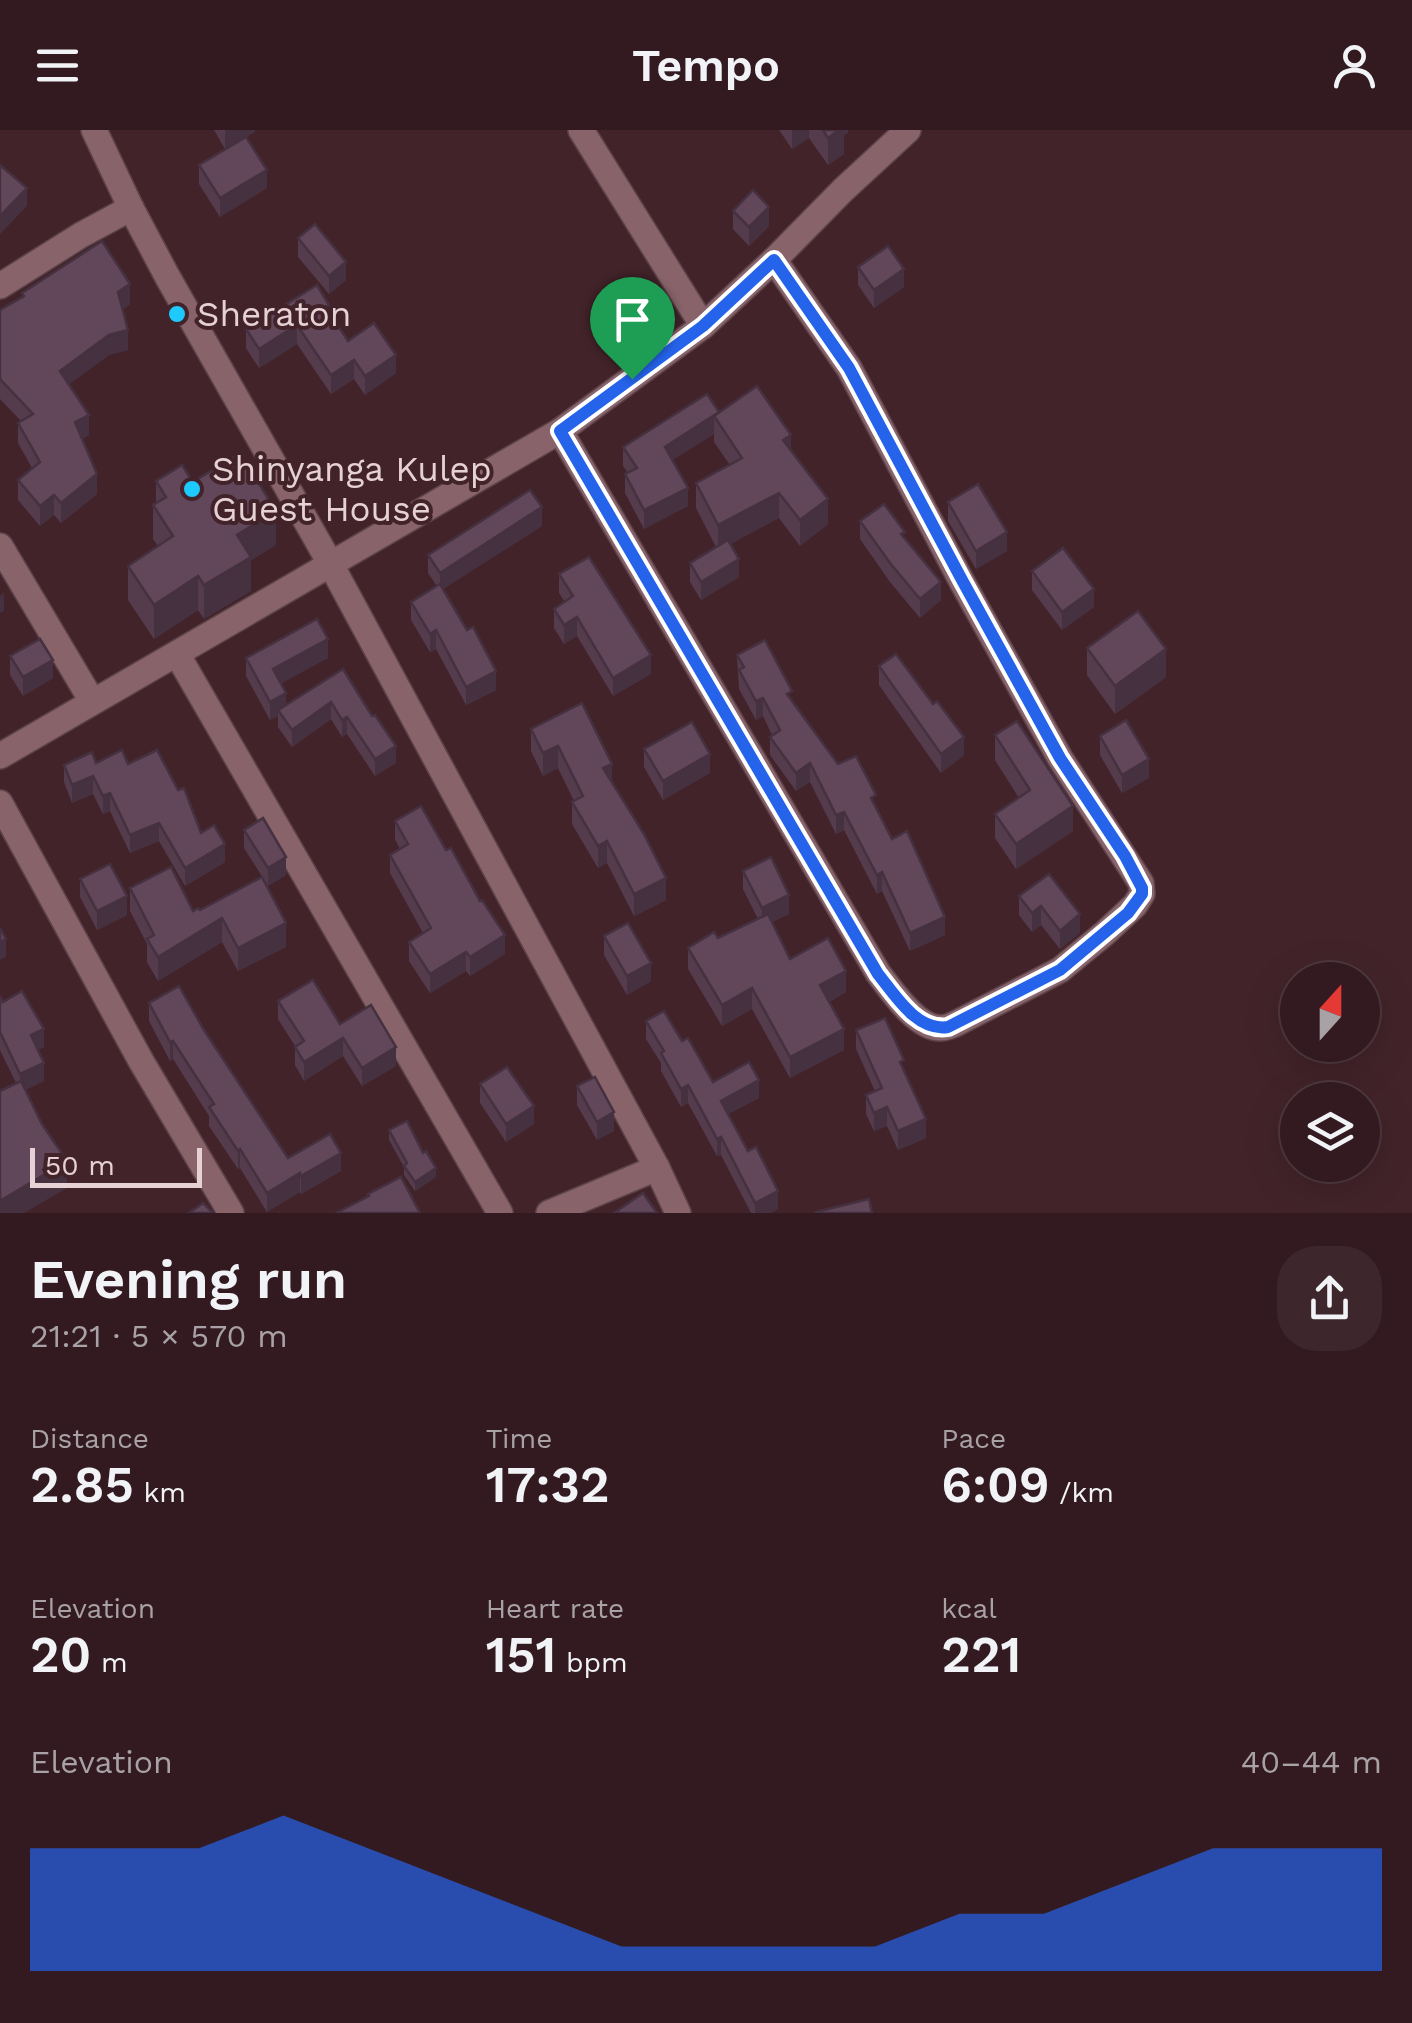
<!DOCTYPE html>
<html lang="en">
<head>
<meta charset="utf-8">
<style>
  :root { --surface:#321a20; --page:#3d272d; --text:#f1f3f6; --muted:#a8a1a5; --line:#4d383e; --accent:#2563eb }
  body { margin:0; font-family:"Work Sans",sans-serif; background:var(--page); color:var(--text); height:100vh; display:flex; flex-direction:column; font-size:38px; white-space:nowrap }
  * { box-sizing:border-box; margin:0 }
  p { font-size:32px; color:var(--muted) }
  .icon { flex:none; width:55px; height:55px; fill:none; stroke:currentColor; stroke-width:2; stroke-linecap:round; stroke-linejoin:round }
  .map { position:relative; height:1083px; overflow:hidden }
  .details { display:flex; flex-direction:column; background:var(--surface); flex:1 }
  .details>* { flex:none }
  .needle { width:65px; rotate:21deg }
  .controls { position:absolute; left:1280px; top:832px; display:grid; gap:20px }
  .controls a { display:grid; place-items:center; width:100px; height:100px; border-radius:50%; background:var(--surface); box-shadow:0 10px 40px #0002,0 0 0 2px var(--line); font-size:50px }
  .scale { position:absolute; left:30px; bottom:25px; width:172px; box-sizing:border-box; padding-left:10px; border:5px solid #e6d1d5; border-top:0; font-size:28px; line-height:35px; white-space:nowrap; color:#e6d1d5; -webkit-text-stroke:8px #42232a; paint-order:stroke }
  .pin { position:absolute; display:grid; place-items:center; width:85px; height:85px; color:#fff; margin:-102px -42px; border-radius:50% 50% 50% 0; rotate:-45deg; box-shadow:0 0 10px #0007 }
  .pin .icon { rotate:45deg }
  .round { display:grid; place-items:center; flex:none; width:105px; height:105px; border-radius:40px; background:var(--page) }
  .headline { display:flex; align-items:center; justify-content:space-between; height:170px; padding:0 30px }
  h1 { font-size:55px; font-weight:600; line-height:75px }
  .figures { display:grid; grid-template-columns:repeat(3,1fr); gap:15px; height:170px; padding:10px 30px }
  .figures div { display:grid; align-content:center }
  .figures b { font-size:50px; font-weight:600 }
  .figures small { font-size:28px; font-weight:400 }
  .figures p { font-size:28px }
  .chart { height:280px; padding:20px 30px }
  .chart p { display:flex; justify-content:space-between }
  .chart svg { width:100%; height:180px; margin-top:10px; fill:var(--accent); opacity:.7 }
  header { display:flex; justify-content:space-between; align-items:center; height:130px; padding:0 30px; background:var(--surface); font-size:45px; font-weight:600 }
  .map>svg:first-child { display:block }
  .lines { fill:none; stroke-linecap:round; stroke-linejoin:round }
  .minor-casing { stroke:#5c4249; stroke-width:28 }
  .minor { stroke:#88636a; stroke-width:25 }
  .wall { fill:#543c4d }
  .shaded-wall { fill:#45313f }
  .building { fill:#62465a; stroke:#45313f; stroke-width:2.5 }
  .route-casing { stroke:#fff; stroke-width:20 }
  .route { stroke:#2563eb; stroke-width:12 }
  .poi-dot { fill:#1ec9fd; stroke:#42232a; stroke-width:4 }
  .labels { text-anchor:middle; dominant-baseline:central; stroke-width:8; stroke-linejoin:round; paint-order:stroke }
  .poi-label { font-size:35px; fill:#e6d1d5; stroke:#42232a; text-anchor:start }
</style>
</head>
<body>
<header><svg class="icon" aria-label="menu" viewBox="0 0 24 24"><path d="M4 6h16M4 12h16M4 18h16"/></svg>Tempo<svg class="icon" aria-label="person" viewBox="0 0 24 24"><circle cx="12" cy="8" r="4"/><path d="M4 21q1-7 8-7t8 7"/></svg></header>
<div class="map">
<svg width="1412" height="1083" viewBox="0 0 1412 1083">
  <rect width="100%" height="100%" fill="#42232a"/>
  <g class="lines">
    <g class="minor-casing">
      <g id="minor">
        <polyline points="94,0 131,78 167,146 330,433 657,1038 678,1083"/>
        <polyline points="581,0 703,196"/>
        <polyline points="0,156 81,105 131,78"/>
        <path d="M560,301l318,542c13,17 39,56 63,55 4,0 12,-3 16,-5l103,-53 45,-37 30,-28 7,-11 -1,-11 -81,-125 -99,-178 -112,-212 -75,-108"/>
        <polyline points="0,416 92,571"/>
        <polyline points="177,524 500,1083"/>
        <polyline points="0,626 560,301 703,196 774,130 843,60 908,0"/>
        <polyline points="0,673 141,931 231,1083"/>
        <polyline points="549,1083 657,1038"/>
      </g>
    </g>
    <use href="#minor" class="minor"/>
  </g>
  <g class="wall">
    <polygon points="214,0 255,0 255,2 246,7 267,58 220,87 199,54 199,35 238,12 225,19"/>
    <polygon points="779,0 848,0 848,3 844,5 844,24 828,35 809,8 792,19"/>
    <polygon points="733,81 769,96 749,116 733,99"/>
    <polygon points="298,108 346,150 329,164 298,127"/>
    <polygon points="858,137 904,157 874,178 858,155"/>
    <polygon points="22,163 130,174 122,180 128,220 109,225 69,254 89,305 82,309 97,364 61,393 54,385 40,396 18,370 18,350 32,338 18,313 18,293 21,291 0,269 0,180 22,167"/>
    <polygon points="329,182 348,211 396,243 365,265 354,249 331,264 297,214 259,238 246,218 246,199"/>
    <polygon points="719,283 791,319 828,394 800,416 779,388 730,414 739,447 701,470 690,452 690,433 716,417 696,378 696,353 730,335 714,312 714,304 672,330 688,376 644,399 625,363 625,344 628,343 623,336 623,317"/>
    <polygon points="156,351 193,352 276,415 251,430 251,461 204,489 198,480 154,509 128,470 128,436 158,416 153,409 153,375 156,373"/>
    <polygon points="948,372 1007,421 976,439 948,391"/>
    <polygon points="860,391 905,409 941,470 920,488 890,452 860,409"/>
    <polygon points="542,396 443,459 496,560 466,575 436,519 430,522 411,490 411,472 437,456 428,443 428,425"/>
    <polygon points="1032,441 1094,477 1062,500 1032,460"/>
    <polygon points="559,444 651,544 613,566 577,506 564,514 554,498 554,479 565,472 559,463"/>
    <polygon points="1087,518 1166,547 1115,584 1087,545"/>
    <polygon points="737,525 792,572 838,634 876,679 945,805 910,821 882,761 877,764 844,700 836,704 810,652 796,661 770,625 770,607 772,605 763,586 756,590 739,559"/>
    <polygon points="10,526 53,548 23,566 10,545"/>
    <polygon points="246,528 328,528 280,553 286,575 343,539 396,633 375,646 347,604 342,607 331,589 292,617 278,597 278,586 270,590 246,546"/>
    <polygon points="879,536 964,625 941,643 879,555"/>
    <polygon points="531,599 612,653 666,770 634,786 607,733 598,738 572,694 572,672 574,671 558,638 543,646 531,621"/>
    <polygon points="995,605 1073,701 1016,739 995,708 995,684 1019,668 995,630"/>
    <polygon points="1100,606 1149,648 1122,663 1100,625"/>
    <polygon points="644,619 710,643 663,670 644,637"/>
    <polygon points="96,633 128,634 201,703 225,732 185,756 159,711 130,723 110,681 103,684 93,664 72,673 64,652 64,635"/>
    <polygon points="395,691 505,824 470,846 466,841 430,863 409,831 409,812 423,803 390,743 390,725 400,719 395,709"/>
    <polygon points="244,700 286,745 268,756 244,718"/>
    <polygon points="743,741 789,784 772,792 790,829 846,862 829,872 844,920 790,948 752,879 722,896 688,839 688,818 718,808 758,789 743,759"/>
    <polygon points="1049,744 1080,803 1060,819 1041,795 1032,802 1019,785 1019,766"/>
    <polygon points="80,749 127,785 97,800 80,767"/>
    <polygon points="130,758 193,781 200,780 286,817 238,841 222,812 158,851 147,832 147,814 130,781"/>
    <polygon points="604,806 651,851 627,865 604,825"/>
    <polygon points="0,867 44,917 38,920 44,951 25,960 67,1058 0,920"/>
    <polygon points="278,871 340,894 396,936 362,956 343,926 304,951 295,935 295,916 278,889"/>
    <polygon points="149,873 204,900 288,1028 341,1041 301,1064 300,1062 267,1082 240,1038 238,1039 209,996 209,986 173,929 170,931 149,891"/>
    <polygon points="646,891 682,911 713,952 759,968 728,984 778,1079 770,1083 751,1083 721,1025 717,1026 688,973 681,977 661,941 661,933 646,909"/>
    <polygon points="856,900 904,939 926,1008 898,1020 887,996 874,1001 866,984 866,965 875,961 856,919"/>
    <polygon points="480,954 534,994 506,1012 480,973"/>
    <polygon points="577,956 614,1001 597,1010 577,975"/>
    <polygon points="389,1000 436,1047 415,1061 404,1045 404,1037 389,1010"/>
  </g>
  <g class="shaded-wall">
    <polygon points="225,0 255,0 255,2 225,19"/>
    <polygon points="792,0 809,0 809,8 792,19"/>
    <polygon points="836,0 848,0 848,3 844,5 844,24 828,35 828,8"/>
    <polygon points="267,40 267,58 220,87 220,68"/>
    <polygon points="27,58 27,76 0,104 0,86"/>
    <polygon points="769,77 769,96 749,116 749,97"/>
    <polygon points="346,132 346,150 329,164 329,146"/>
    <polygon points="904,139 904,157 874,178 874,160"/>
    <polygon points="130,154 130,174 118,183 118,162"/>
    <polygon points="297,195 297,214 259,238 259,219"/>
    <polygon points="128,200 128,220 109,225 60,261 60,241 109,205"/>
    <polygon points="396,225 396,243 365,265 365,246"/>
    <polygon points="354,230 354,249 331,264 331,245"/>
    <polygon points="719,282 714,286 714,304 665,335 665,317"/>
    <polygon points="89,285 89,305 75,313 75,292"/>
    <polygon points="791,305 791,330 783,310"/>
    <polygon points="97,344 97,364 61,393 61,373"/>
    <polygon points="688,358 688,376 644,399 644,380"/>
    <polygon points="779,363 779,388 718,421 718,395"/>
    <polygon points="54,365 54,385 40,396 40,376"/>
    <polygon points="828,369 828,394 800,416 800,390"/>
    <polygon points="542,377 542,396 440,461 440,443"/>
    <polygon points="276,381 276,415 251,430 251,461 204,489 204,455 237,405"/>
    <polygon points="1007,402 1007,421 976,439 976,421"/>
    <polygon points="739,429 739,447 701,470 701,452"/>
    <polygon points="198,446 198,480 154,509 154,475"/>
    <polygon points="941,452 941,470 920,488 920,469"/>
    <polygon points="1094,459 1094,477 1062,500 1062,482"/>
    <polygon points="4,463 4,481 0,483 0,466"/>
    <polygon points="577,487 577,506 564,514 564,495"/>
    <polygon points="436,500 436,519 430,522 430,504"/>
    <polygon points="328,509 328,528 273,558 273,539"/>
    <polygon points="1166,519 1166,547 1115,584 1115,556"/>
    <polygon points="651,525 651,544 613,566 613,548"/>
    <polygon points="53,530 53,548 23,566 23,547"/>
    <polygon points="496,541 496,560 466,575 466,557"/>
    <polygon points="286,563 286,582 278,580 278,586 270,590 270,572"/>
    <polygon points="763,568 763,586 756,590 756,571"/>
    <polygon points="331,572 331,589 292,617 292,600"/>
    <polygon points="347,587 347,604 342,607 342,590"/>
    <polygon points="964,607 964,625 941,643 941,624"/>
    <polygon points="396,616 396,633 375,646 375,629"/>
    <polygon points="558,616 558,638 543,646 543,623"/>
    <polygon points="710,624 710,643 663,670 663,651"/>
    <polygon points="1149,629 1149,648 1122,663 1122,645"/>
    <polygon points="810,633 810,652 796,661 796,643"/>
    <polygon points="612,634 612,656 603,638"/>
    <polygon points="93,646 93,664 72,673 72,655"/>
    <polygon points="110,663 110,681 103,684 103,666"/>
    <polygon points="1073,676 1073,701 1016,739 1016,714"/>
    <polygon points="844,682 844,700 836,704 836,685"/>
    <polygon points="159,693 159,711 130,723 130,705"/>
    <polygon points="607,711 607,733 598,738 598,716"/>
    <polygon points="225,714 225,732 185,756 185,738"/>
    <polygon points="286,727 286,745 268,756 268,738"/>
    <polygon points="882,742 882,761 877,764 877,745"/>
    <polygon points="666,748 666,770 634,786 634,764"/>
    <polygon points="789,765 789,784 762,797 762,778"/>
    <polygon points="127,766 127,785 97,800 97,781"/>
    <polygon points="1041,776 1041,795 1032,802 1032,783"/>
    <polygon points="1080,784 1080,803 1060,819 1060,801"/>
    <polygon points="945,787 945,805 910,821 910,803"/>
    <polygon points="222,788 222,812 158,851 158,827"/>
    <polygon points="286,793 286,817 238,841 238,818"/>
    <polygon points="505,805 505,824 470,846 470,827"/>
    <polygon points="6,809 6,827 0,830 0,812"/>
    <polygon points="466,822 466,841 430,863 430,844"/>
    <polygon points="651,833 651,851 627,865 627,846"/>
    <polygon points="846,841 846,862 820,876 820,855"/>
    <polygon points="752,858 752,879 722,896 722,875"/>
    <polygon points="44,899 44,917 31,923 31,905"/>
    <polygon points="844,899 844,920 790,948 790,927"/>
    <polygon points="343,908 343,926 304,951 304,932"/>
    <polygon points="173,911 173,929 170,931 170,912"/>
    <polygon points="396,917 396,936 362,956 362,938"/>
    <polygon points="44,933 44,951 20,962 20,944"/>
    <polygon points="759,950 759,968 721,988 721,971"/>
    <polygon points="688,955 688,973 681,977 681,959"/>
    <polygon points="534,976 534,994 506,1012 506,994"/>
    <polygon points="887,977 887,996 874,1001 874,983"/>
    <polygon points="614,982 614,1001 597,1010 597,992"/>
    <polygon points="926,989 926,1008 898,1020 898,1001"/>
    <polygon points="721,1007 721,1025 717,1026 717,1009"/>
    <polygon points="240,1019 240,1038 238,1039 238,1021"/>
    <polygon points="341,1023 341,1041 301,1064 301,1046"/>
    <polygon points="67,1031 67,1058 24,1083 0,1083 0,1071"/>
    <polygon points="436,1038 436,1047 415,1061 415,1052"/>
    <polygon points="300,1043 300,1062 267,1082 267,1063"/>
    <polygon points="778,1061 778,1079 770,1083 755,1083 755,1073"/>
  </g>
  <g class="building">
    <polygon points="823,0 839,0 828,8"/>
    <polygon points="246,7 267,40 220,68 199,35"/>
    <polygon points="0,35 27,58 0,86"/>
    <polygon points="753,60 769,77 749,97 733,81"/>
    <polygon points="315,94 346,132 329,146 298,108"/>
    <polygon points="102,111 130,154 118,162 128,200 109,205 60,241 89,285 75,292 97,344 61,373 54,365 40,376 18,350 40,332 18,293 33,284 0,249 0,180 24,166 22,163"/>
    <polygon points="888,116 904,139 874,160 858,137"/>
    <polygon points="317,155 329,175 326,177 348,211 374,193 396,225 365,246 354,230 331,245 297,195 259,219 246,199"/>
    <polygon points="757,256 791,305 783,310 828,369 800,390 779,363 718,395 696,353 742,328 714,286"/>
    <polygon points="707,264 719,282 665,317 688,358 644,380 625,344 637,338 623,317"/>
    <polygon points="240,323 276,381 237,405 251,427 204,455 198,446 154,475 128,436 173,406 153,375 166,367 156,351 182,335 193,352"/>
    <polygon points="978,354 1007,402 976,421 948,372"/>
    <polygon points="530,360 542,377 440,443 428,425"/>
    <polygon points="884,374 905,402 901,404 941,452 920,469 890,433 860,391"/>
    <polygon points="728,410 739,429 701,452 690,433"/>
    <polygon points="1063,418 1094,459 1062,482 1032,441"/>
    <polygon points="589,427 651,525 613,548 577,487 564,495 554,479 573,466 559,444"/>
    <polygon points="440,454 467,500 473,497 496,541 466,557 436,500 430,504 411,472"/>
    <polygon points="1138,481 1166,519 1115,556 1087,518"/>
    <polygon points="317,489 328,509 273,539 286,563 270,572 246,528"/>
    <polygon points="40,509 53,530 23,547 10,526"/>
    <polygon points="765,510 792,561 787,564 838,634 856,626 876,665 871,668 892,709 907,701 945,787 910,803 882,742 877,745 844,682 836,685 810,633 796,643 770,607 780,600 763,568 756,571 739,540 744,537 737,525"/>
    <polygon points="896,524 933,574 937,571 964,607 941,624 879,536"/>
    <polygon points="343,539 372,586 375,585 396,616 375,629 347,587 342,590 331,572 292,600 278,580"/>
    <polygon points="582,573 612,634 603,638 644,704 666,748 634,764 607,711 598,716 572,672 583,666 558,616 543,623 531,599"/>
    <polygon points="1126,590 1149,629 1122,645 1100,606"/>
    <polygon points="1017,591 1073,676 1016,714 995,684 1030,660 995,605"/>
    <polygon points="692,592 710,624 663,651 644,619"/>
    <polygon points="122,620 128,634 157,620 178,660 184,658 201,703 214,695 225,714 185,738 159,693 130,705 110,663 103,666 93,646 72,655 64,635 92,622 96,633"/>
    <polygon points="421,676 446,720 451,718 480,771 482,770 505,805 470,827 466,822 430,844 409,812 431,798 390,725 408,714 395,691"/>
    <polygon points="263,688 286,727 268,738 244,700"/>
    <polygon points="771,727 789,765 762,778 743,741"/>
    <polygon points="110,734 127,766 97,781 80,749"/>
    <polygon points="171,737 193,781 198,778 200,780 262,747 286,793 238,818 222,788 158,827 147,809 154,805 130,758"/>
    <polygon points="1049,744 1080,784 1060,801 1041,776 1032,783 1019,766"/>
    <polygon points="768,784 790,829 828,808 846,841 820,855 844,899 790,927 752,858 722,875 688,818 714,802 718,808"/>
    <polygon points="628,793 651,833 627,846 604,806"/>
    <polygon points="0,798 6,809 0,812"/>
    <polygon points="313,850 340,894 371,875 396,917 362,938 343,908 304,932 295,917 304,911 278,871"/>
    <polygon points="179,856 204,900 288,1028 330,1004 341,1023 301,1046 300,1043 267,1063 240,1019 238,1021 209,977 214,974 173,911 170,912 149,873"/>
    <polygon points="22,861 44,899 31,905 44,933 20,944 0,902 0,867 3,872"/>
    <polygon points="664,881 682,911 688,908 713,952 749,932 759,950 721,971 748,1021 756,1017 778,1061 755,1073 721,1007 717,1009 688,955 681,959 661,923 664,921 646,891"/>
    <polygon points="885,888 904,930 900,932 926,989 898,1001 887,977 874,983 866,965 882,958 856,900"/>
    <polygon points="507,937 534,976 506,994 480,954"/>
    <polygon points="595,947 614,982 597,992 577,956"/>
    <polygon points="21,951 42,994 67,1031 0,1071 0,961"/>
    <polygon points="407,991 423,1023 426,1021 436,1038 415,1052 404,1036 407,1033 389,1000"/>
    <polygon points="401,1047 420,1083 336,1083 369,1066 368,1064"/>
    <polygon points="643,1063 657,1083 614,1083"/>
    <polygon points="869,1069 872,1083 817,1083 816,1082"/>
    <polygon points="203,1073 213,1083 189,1083"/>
  </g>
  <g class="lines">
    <g class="route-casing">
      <path id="route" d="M774,130l75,108 113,212 98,178 65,98 17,32v6l-14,19 -68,57 -112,57c-31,5 -53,-32 -70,-53l-318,-543 143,-105z"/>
    </g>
    <use href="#route" class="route"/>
  </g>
  <g class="poi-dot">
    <circle cx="177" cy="184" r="10"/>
    <circle cx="192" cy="359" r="10"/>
  </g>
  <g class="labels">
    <g class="poi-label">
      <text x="197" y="184">Sheraton</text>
      <text x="212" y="339">Shinyanga Kulep<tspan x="212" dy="40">Guest House</tspan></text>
    </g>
  </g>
</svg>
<div class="controls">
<a><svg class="needle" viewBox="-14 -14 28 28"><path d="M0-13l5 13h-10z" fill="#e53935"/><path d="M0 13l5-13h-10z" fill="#a8a1a5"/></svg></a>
<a><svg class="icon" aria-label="layers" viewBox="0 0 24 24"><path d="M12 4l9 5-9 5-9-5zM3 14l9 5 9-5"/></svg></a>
</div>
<div class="scale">50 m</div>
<div class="pin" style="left:632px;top:249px;background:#1e9e55"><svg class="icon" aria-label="arrive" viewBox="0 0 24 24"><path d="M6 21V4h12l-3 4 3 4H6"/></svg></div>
</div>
<section class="details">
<div class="headline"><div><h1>Evening run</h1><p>21:21 · 5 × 570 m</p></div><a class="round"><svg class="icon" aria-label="share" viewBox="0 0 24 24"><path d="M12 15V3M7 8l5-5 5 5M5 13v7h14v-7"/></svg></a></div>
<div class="figures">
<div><p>Distance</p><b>2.85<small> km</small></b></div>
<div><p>Time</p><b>17:32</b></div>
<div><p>Pace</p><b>6:09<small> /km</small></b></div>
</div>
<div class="figures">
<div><p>Elevation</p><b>20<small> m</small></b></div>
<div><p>Heart rate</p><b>151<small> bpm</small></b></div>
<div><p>kcal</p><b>221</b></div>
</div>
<div class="chart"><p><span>Elevation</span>40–44 m</p>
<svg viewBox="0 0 160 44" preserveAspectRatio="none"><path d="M0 44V14L10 14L20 14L30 6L40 14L50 22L60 30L70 38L80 38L90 38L100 38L110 30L120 30L130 22L140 14L150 14L160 14V44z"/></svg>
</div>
</section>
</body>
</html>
